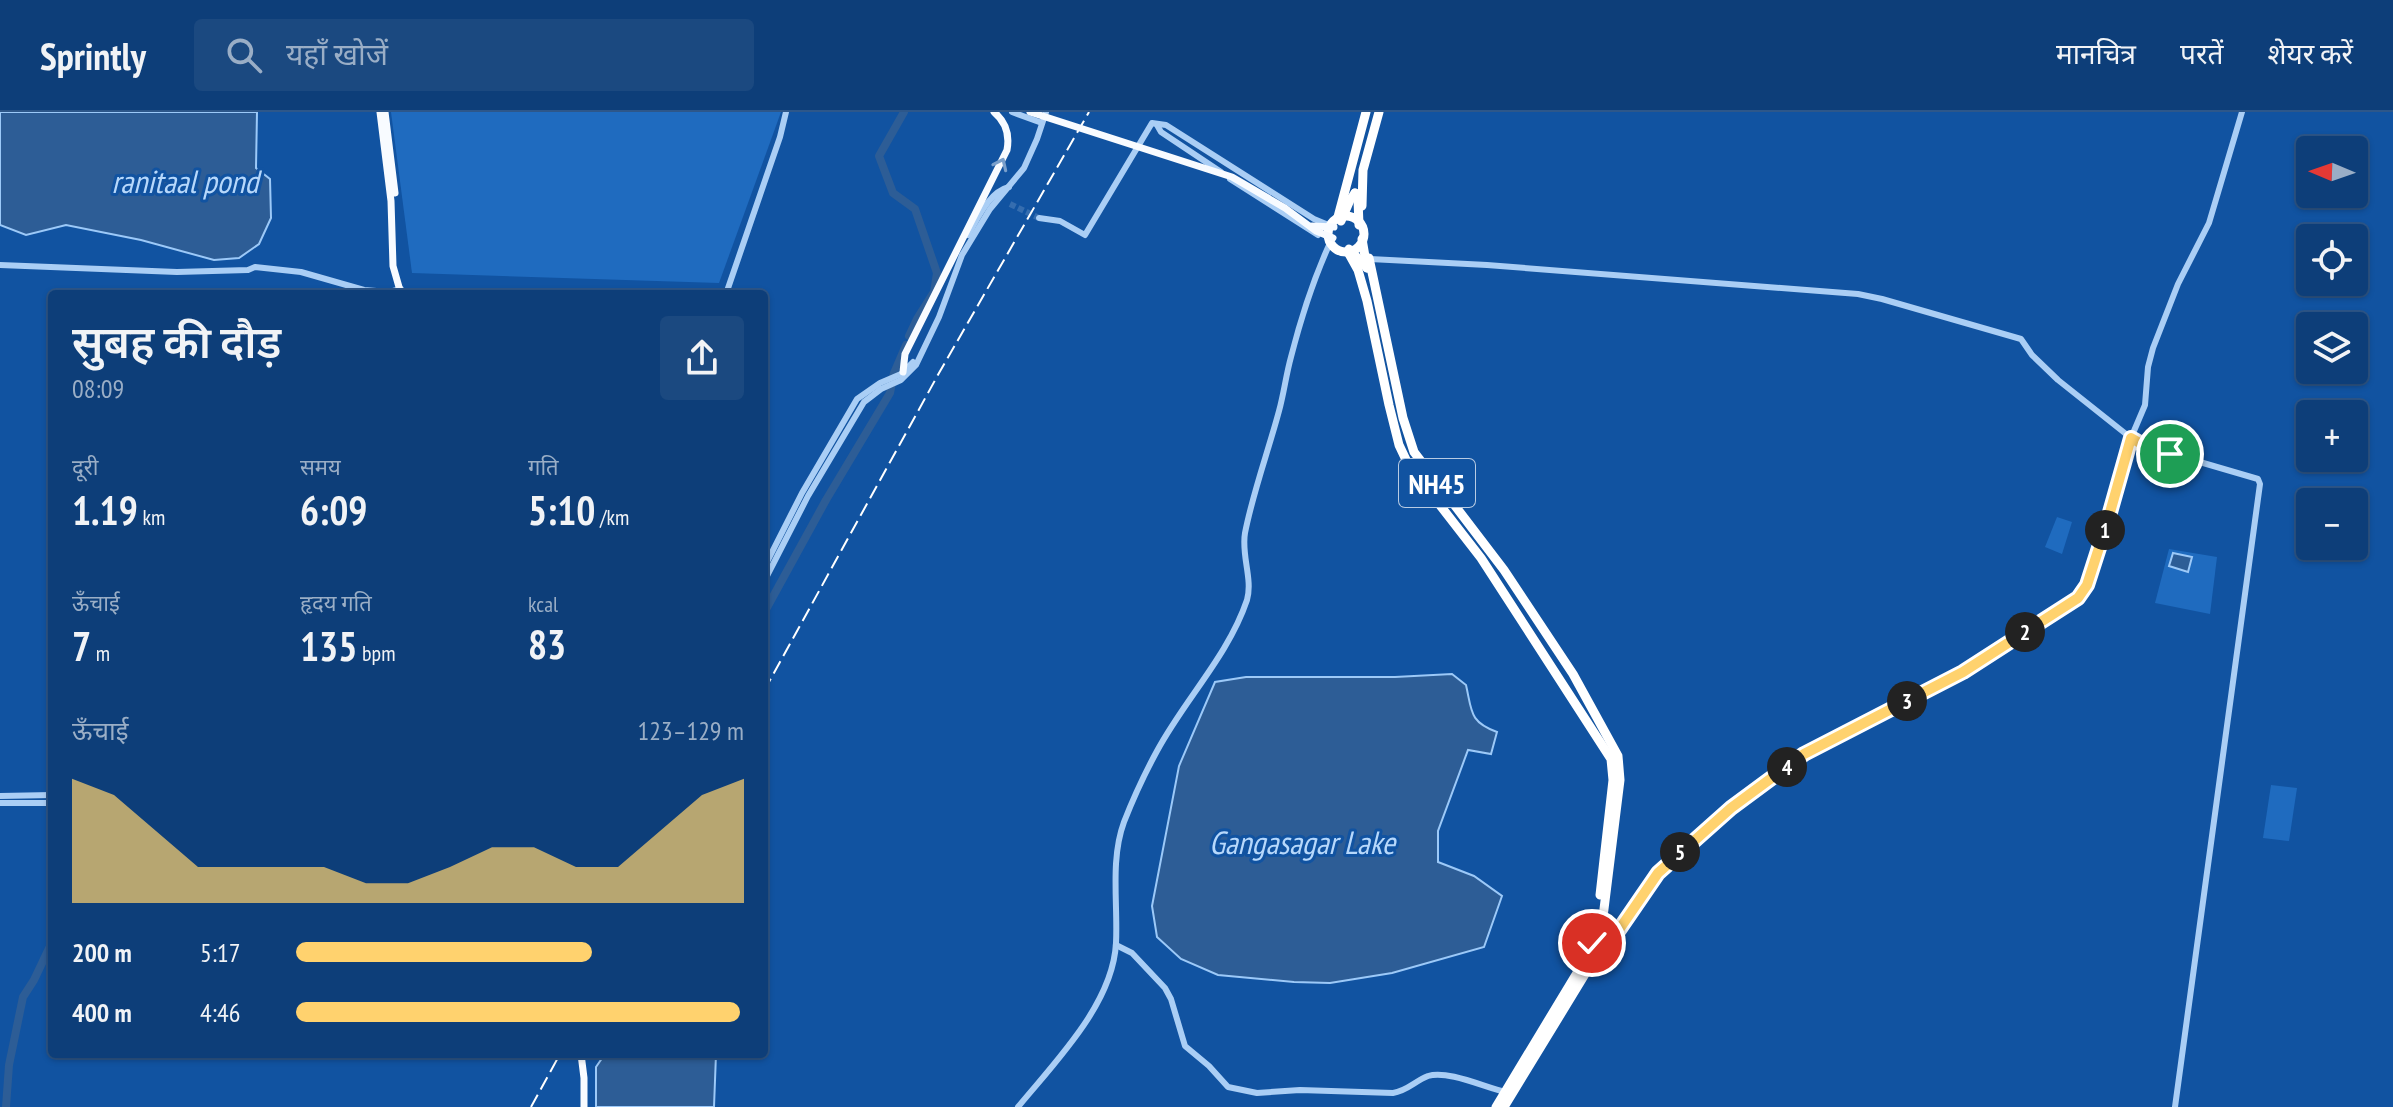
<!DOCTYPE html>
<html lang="hi">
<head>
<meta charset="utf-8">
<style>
  :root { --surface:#0d3e79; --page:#1b4980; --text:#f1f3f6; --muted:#9aaec6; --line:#2d578a; --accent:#ffd26e }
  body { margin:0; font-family:"PT Sans Narrow","Noto Sans Devanagari",sans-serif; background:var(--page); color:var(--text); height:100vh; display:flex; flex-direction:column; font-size:30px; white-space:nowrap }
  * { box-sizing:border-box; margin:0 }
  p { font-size:26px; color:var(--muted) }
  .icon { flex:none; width:44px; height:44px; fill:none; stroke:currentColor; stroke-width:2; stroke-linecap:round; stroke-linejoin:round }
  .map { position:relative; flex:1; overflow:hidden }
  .sheet { position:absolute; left:48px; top:178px; width:720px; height:768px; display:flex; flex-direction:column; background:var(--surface); border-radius:8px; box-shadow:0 2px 6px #0004,0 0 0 2px var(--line) }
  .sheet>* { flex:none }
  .needle { width:52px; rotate:272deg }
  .fabs { position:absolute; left:2296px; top:24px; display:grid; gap:16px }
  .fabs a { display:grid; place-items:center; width:72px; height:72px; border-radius:8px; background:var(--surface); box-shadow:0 2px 6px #0004,0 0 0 2px var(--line); font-size:40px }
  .pin { position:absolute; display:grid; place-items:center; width:68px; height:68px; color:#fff; margin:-34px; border:4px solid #fff; border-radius:50%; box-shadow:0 2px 8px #0007 }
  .km { position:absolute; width:40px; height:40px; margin:-20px; border-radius:50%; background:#222; color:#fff; font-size:22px; line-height:40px; text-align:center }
  .round { display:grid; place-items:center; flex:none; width:84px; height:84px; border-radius:8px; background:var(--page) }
  .head { display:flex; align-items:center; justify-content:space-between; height:136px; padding:0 24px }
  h1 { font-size:44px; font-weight:600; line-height:60px }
  .stats { display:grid; grid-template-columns:repeat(3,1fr); gap:12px; height:136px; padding:8px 24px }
  .stats div { display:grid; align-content:center }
  .stats b { font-size:40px; font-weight:600 }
  .stats small { font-size:22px; font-weight:400 }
  .stats p { font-size:22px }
  .chart { height:224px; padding:16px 24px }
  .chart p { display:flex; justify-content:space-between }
  .chart svg { width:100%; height:144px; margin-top:8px; fill:var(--accent); opacity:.7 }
  ul { padding:0 24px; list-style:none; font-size:26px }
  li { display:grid; grid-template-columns:128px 96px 1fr; align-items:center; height:60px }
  li i { height:20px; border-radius:10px; background:var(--accent) }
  header { display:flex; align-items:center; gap:48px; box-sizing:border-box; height:112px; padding:0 40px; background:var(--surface); border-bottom:2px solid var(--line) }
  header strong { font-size:38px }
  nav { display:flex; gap:44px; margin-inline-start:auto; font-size:28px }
  .search { width:560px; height:72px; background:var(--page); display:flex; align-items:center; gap:20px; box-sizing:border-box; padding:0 28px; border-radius:8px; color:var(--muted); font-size:30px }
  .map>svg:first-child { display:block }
  .green { fill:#1f6bbf }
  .water { fill:#2d5d96; stroke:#9cc9f8; stroke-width:2 }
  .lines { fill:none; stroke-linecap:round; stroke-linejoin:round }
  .river { stroke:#2d5d96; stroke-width:8 }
  .minor-tunnel { stroke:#356daf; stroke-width:6; stroke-dasharray:6 3; stroke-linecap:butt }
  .minor { stroke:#aacef5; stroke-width:6 }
  .major { stroke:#f8fbff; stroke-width:7 }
  .highway { stroke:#fff; stroke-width:9 }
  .rail { stroke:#fff; stroke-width:2; stroke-dasharray:14 6; stroke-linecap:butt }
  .major-bridge { stroke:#f8fbff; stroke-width:7 }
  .highway-bridge { stroke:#fff; stroke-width:9 }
  .oneway { stroke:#799fcb }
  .route-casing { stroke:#fff; stroke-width:16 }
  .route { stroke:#ffd26e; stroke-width:10 }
  .labels { text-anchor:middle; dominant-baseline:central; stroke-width:6; stroke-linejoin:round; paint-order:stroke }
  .shield { fill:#1153a1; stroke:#b8cbe3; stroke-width:2 }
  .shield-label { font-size:28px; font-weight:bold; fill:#fff }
  .water-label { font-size:32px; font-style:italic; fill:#b7d8fb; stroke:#1153a1 }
</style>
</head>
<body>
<header>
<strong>Sprintly</strong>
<div class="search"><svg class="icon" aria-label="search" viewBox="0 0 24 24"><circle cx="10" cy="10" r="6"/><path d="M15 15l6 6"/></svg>यहाँ खोजें</div>
<nav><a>मानचित्र</a><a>परतें</a><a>शेयर करें</a></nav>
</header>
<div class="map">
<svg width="2393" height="995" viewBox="0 0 2393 995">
  <rect width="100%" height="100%" fill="#1153a1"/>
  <g class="green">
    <polygon points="391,0 781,0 719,171 412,161"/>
    <polygon points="2057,405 2072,410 2062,442 2045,435"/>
    <polygon points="2169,437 2217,445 2210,502 2155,491"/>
    <polygon points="2271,673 2297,676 2289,729 2263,726"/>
  </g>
  <g class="water">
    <polygon points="0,0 257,0 256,56 270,67 271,106 259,132 239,146 214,148 141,128 66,113 26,123 0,113"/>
    <polygon points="2173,441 2192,445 2188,460 2169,454"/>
    <path d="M1452,562l14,11c6,26 3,37 31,47l-6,22 -23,-4 -30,81v31l36,14 28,20 -18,51 -92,26 -62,10 -36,-1 -76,-7 -37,-16 -24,-22 -5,-31 27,-140 36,-84 31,-5h149z"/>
    <polygon points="605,942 716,942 714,995 596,995 596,955"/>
  </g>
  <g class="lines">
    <g class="river">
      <polyline points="904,0 879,44 893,81 915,97 937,161 934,180 917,207 909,224"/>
      <polyline points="764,501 826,388 890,281 894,261 906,233"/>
      <polyline points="6,995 9,953 23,885 34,868 52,830"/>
    </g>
    <polyline class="minor-tunnel" points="1010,92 1039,106"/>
    <g class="minor">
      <polyline points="1012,0 1042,11"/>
      <polyline points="1157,13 1161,20 1221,60"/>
      <polyline points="1230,67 1318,123"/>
      <polyline points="1039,106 1060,109 1085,123 1152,11 1166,13 1314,107 1326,112"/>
      <path d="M968,123c10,-17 21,-43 41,-48"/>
      <polyline points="1370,147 1487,153 1858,182 1882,187 2021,227 2032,243 2058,268 2131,326 2145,334 2258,367 2260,372 2175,995"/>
      <polyline points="0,153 177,160 248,158 255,155 301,160 364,178 389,180 401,177"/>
      <polyline points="726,182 780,25 786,0"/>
      <polyline points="764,456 802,381 857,287 880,271 901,262 913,250"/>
      <polyline points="764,470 808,384 864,290 881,277 901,268 916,253 939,205 962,143 990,97 1024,56 1037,27 1046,0"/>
      <polyline points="0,684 52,683"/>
      <polyline points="0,691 52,691"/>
      <polyline points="1592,831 1604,834 1612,828 1658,761 1731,696 1804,642 1963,560 2052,503 2083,480 2107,411 2131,326 2145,293 2148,255 2153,236 2178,172 2209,111 2242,0"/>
      <path d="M1116,833l16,8 33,35 6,11 14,47 24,20 19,21 29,6 43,-3 93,3c14,-2 22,-12 35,-17 20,-6 56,11 77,16"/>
      <path d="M1018,995c37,-45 95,-103 98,-164 2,-39 -6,-83 8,-121 9,-23 21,-49 33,-71 28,-52 71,-95 90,-151 6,-21 -6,-45 -2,-67 8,-41 23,-81 34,-122 5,-18 7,-36 12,-54 10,-39 22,-77 39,-114"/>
    </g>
    <g class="major">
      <polyline points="380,0 391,89 393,154 401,182"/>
      <polyline points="385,0 395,81"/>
      <path d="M903,260l2,-18 102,-204c3,-16 -1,-28 -13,-38"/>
      <polyline points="581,942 584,966 584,995"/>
    </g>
    <g class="highway">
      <polyline points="1362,94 1363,58 1379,0"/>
      <circle cx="1346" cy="122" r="18"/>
      <polyline points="1338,105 1366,0"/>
      <polyline points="1348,140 1358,158 1367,189 1389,293 1399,333 1408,352 1481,446 1611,647 1613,668 1600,783"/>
      <polyline points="1369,146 1403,306 1414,340 1504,458 1573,562 1618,644 1620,668 1603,805 1596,839 1587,859 1504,995"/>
      <polyline points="1496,995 1589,841"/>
    </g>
    <g class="rail">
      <polyline points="764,579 939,261 1089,0"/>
      <polyline points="531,995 560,942"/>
    </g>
    <g class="major-bridge">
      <polyline points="1030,0 1232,65 1285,96 1316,119 1333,126"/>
      <polyline points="1312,114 1334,115"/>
    </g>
    <g class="highway-bridge">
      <polyline points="1355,81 1358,88 1359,113"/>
      <polyline points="1341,109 1350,88 1355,81"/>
      <polyline points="1362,127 1367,156"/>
      <polyline points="1349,137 1367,156"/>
    </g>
  </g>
  <defs><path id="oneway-chevron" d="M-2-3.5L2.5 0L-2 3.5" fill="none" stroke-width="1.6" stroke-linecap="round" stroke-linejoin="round" transform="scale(2)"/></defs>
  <use class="oneway" href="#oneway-chevron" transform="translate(1001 52) rotate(-65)"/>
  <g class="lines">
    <g class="route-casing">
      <polyline id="route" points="1592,831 1604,834 1612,828 1658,761 1731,696 1804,642 1963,560 2078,486 2087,473 2107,411 2131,326 2145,334 2170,342"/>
    </g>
    <use href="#route" class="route"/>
  </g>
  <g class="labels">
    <rect class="shield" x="1399" y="347" width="76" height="48" rx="6"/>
    <g class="shield-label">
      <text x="1437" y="371">NH45</text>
    </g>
    <g class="water-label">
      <text x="185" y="69">ranitaal pond</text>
      <text x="1302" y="730">Gangasagar Lake</text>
    </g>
  </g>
</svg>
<div class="fabs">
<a><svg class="needle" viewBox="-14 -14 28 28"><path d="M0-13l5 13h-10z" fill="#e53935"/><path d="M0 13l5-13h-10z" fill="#9aaec6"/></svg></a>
<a><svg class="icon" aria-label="locate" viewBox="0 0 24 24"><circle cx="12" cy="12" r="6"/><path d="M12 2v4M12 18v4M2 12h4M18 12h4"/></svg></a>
<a><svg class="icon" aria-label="layers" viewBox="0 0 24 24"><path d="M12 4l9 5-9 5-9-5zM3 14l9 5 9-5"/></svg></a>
<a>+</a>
<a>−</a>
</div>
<div class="pin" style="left:2170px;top:342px;background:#1e9e55"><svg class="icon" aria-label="arrive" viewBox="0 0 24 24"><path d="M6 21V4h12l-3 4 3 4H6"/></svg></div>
<div class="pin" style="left:1592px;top:831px;background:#d93025"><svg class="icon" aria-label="check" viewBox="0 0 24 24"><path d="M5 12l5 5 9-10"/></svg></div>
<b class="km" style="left:2105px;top:418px">1</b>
<b class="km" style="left:2025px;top:520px">2</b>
<b class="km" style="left:1907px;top:589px">3</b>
<b class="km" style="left:1787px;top:655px">4</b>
<b class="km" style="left:1680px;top:740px">5</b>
<section class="sheet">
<div class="head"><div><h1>सुबह की दौड़</h1><p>08:09</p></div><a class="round"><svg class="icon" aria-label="share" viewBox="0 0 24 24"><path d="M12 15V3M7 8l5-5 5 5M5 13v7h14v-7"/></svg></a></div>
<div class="stats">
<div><p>दूरी</p><b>1.19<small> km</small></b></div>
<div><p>समय</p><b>6:09</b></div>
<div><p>गति</p><b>5:10<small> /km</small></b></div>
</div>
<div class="stats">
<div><p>ऊँचाई</p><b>7<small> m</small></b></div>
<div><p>हृदय गति</p><b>135<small> bpm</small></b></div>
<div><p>kcal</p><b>83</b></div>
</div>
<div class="chart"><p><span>ऊँचाई</span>123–129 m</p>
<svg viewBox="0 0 160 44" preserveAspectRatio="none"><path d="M0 44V6L10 11L20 22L30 33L40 33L50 33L60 33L70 38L80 38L90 33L100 27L110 27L120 33L130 33L140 22L150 11L160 6V44z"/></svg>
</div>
<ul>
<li><b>200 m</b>5:17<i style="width:66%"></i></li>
<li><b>400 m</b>4:46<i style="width:99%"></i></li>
</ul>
</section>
</div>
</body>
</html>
